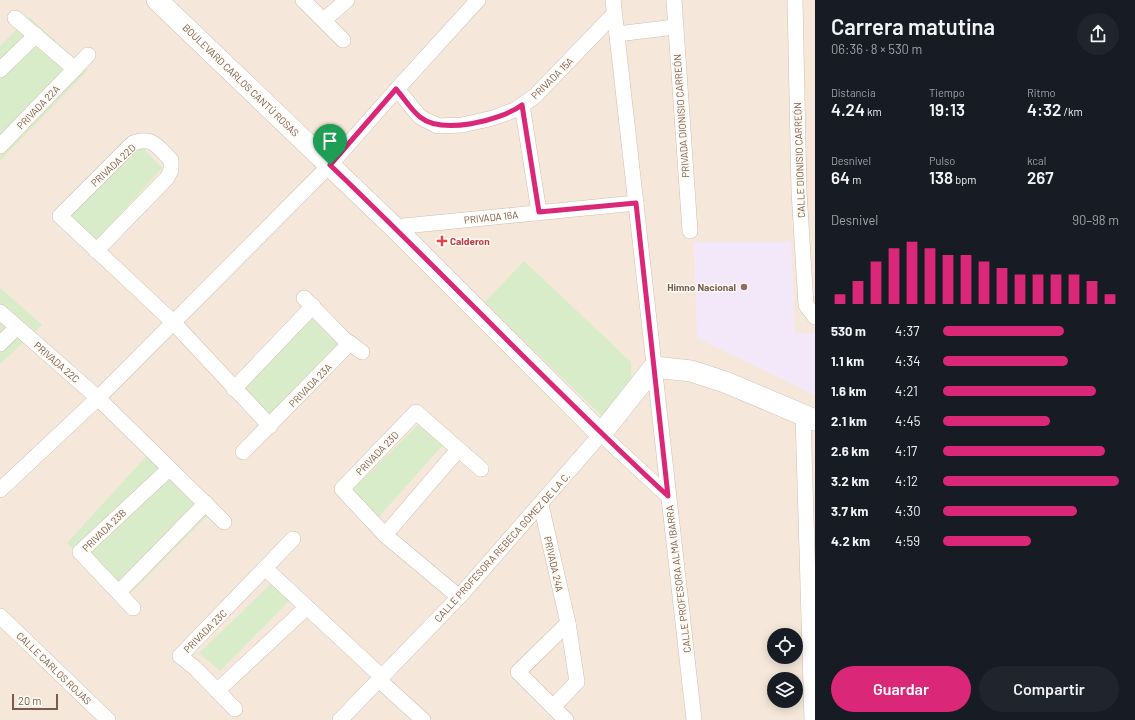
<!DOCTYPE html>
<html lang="es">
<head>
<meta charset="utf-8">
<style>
  :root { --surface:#171b24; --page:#20242c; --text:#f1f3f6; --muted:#9ea1a6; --accent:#db2777 }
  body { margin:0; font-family:Barlow,sans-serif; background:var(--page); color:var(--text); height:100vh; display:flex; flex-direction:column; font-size:15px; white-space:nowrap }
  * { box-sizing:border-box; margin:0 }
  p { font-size:13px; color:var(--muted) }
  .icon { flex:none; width:22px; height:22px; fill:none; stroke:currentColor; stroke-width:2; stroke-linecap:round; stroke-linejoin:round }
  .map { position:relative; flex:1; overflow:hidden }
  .sheet { display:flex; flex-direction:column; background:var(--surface); width:320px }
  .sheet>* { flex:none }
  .tools { position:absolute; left:767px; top:628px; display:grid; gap:8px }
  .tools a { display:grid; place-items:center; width:36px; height:36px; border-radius:50%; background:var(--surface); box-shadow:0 2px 10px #0003; font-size:20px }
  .scale { position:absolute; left:12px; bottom:10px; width:46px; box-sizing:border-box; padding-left:4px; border:2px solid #7a5c4d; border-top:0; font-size:11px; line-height:14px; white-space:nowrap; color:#7a5c4d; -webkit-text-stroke:3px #fffaf3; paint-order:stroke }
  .pin { position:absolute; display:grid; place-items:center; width:34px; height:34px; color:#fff; margin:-41px -17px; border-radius:50% 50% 50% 0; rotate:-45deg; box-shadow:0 0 4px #0007 }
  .pin .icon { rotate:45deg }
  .round { display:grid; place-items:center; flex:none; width:42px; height:42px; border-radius:21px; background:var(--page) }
  .summary { display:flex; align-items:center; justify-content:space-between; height:68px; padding:0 16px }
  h1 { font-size:22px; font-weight:600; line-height:30px }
  .figures { display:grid; grid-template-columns:repeat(3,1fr); gap:6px; height:68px; padding:4px 16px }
  .figures div { display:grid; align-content:center }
  .figures b { font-size:17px; font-weight:600 }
  .figures small { font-size:11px; font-weight:400 }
  .figures p { font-size:11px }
  .chart { height:112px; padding:8px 16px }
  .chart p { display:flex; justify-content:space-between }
  .chart svg { width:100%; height:72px; margin-top:4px; stroke:var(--accent); stroke-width:6 }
  .primary-button { display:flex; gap:8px; margin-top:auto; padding:8px 16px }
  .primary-button a { flex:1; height:46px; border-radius:24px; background:var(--accent); color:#fff; font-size:16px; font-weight:600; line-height:46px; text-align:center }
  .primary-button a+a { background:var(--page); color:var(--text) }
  ul { padding:0 16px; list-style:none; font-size:13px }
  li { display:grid; grid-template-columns:64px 48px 1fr; align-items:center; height:30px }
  li i { height:10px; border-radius:5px; background:var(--accent) }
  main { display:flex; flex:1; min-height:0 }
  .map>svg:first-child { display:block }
  .residential { fill:#f5e8da; fill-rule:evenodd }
  .education { fill:#f3e8fa }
  .green { fill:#d8ecc9 }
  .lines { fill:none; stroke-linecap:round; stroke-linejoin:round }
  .street-casing { stroke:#d1beb0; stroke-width:16 }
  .secondary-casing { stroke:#d6c0b0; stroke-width:22 }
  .street { stroke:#fff; stroke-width:15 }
  .secondary { stroke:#fff; stroke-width:21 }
  .route-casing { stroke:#fff; stroke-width:8 }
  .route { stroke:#db2777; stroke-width:5 }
  .health-dot { fill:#e0444e; stroke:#fffaf3; stroke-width:1.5 }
  .education-dot { fill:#8d6e63; stroke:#fffaf3; stroke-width:1.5 }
  .labels { text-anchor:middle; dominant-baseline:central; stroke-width:3; stroke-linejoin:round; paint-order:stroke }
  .street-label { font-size:10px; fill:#7a5c4d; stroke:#fffaf3 }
  .health-label { font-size:10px; font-weight:bold; fill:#be3a42; stroke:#fffaf3; text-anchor:start }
  .education-label { font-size:10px; font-weight:bold; fill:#785e54; stroke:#fffaf3; text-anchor:end }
</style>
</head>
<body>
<main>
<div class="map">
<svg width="815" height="720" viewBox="0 0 815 720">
  <rect width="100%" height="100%" fill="#fdf6ec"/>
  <path class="residential" d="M0,0h815v720h-815zM774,635h22v22h-22zM774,679h22v22h-22z"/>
  <polygon class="education" points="694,242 791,242 795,333 815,333 815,395 697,338"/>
  <g class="green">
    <polygon points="29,17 88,70 0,161 0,46"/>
    <polygon points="141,146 162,168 94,243 69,217"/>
    <polygon points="524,261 631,362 632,390 602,416 484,303"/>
    <polygon points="0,288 42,325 0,364"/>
    <polygon points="317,313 346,339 271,418 244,388"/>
    <polygon points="427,416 448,439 377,519 350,492"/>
    <polygon points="151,451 212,511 122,602 67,543"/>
    <polygon points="271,584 289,601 220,671 199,653"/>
  </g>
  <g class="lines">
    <g class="street-casing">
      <g id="street">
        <polyline points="303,0 343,40"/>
        <polyline points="613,0 694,720"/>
        <polyline points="674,0 690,231"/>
        <polyline points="795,0 799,191 806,305 815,317"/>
        <polyline points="15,18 75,69"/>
        <polyline points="324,20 347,0"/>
        <polyline points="617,34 675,27"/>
        <polyline points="0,70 36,35"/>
        <polyline points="397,89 420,117 438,126 462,125 493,118 515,110 535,96 614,14"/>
        <polyline points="522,105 539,212"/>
        <polyline points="0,146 88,55"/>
        <polyline points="394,227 636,203"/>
        <path d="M96,251l71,-73 4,-8v-10c-13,-13 -18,-24 -38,-17l-73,73 113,106 97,104"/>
        <polyline points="304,298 344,339 362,352"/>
        <polyline points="0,312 98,398 224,522"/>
        <polyline points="0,344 17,327"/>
        <polyline points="234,389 313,306"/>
        <polyline points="803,415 812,720"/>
        <polyline points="243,452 350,343"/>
        <polyline points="0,490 98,398 330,165 397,89 478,0"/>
        <polyline points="541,505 568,623 577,682 553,707"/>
        <polyline points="385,535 457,451"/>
        <polyline points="266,569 382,677"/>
        <polyline points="119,592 206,503"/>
        <polyline points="459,597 385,535 342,489 416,412 481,469"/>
        <polyline points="133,608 80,552 169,469"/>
        <polyline points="0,616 108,720"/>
        <polyline points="379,680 423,720"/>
        <polyline points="217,691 307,607"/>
        <polyline points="235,709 195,668 180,656 293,539"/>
        <polyline points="340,720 459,597 601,434 668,496"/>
        <polyline points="566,720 518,672 568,623"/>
      </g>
    </g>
    <g class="secondary-casing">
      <polyline id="secondary" points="157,0 394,227 601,434 654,367 691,371 725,382 815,420"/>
    </g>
    <use href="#street" class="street"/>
    <use href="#secondary" class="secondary"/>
  </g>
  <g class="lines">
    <g class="route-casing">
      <path id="route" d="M396,89c8,9 15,21 24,28 22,18 80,4 102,-12l17,107 97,-9 32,293c-116,-107 -224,-222 -338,-331z"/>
    </g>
    <use href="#route" class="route"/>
  </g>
  <path class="health-dot" d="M440 235h4v4h4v4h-4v4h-4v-4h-4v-4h4z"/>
  <circle class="education-dot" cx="744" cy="287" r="4"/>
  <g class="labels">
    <g class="street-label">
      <text transform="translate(552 78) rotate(-45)">PRIVADA 15A</text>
      <text transform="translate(241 80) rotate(44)">BOULEVARD CARLOS CANTÚ ROSAS</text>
      <text transform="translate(38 107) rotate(-46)">PRIVADA 22A</text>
      <text transform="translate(681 116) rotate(-94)">PRIVADA DIONISIO CARREÓN</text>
      <text transform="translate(799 160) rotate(-92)">CALLE DIONISIO CARREÓN</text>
      <text transform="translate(113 165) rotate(-43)">PRIVADA 22D</text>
      <text transform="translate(491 217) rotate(-6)">PRIVADA 16A</text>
      <text transform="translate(57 362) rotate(41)">PRIVADA 22C</text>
      <text transform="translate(310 385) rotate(-46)">PRIVADA 23A</text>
      <text transform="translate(377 453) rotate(-46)">PRIVADA 23D</text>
      <text transform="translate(104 530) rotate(-44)">PRIVADA 23B</text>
      <text transform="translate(502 547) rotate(-48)">CALLE PROFESORA REBECA GÓMEZ DE LA C.</text>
      <text transform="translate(554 564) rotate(77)">PRIVADA 24A</text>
      <text transform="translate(678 579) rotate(-97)">CALLE PROFESORA ALMA IBARRA</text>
      <text transform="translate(205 631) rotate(-45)">PRIVADA 23C</text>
      <text transform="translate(54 668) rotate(44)">CALLE CARLOS ROJAS</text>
    </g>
    <g class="health-label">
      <text x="450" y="241">Calderon</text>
    </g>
    <g class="education-label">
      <text x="736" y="287">Himno Nacional</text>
    </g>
  </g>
</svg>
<div class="tools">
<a><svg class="icon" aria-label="locate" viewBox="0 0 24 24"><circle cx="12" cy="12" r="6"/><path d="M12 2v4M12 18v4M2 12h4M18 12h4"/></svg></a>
<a><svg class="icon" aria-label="layers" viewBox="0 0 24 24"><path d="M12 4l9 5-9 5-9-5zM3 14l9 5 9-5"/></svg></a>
</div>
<div class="scale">20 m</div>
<div class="pin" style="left:330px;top:165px;background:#1e9e55"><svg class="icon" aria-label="arrive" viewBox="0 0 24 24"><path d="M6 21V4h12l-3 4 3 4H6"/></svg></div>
</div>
<section class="sheet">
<div class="summary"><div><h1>Carrera matutina</h1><p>06:36 · 8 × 530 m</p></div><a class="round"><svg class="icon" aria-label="share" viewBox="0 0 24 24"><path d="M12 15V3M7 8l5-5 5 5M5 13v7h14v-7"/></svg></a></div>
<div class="figures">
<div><p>Distancia</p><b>4.24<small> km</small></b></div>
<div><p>Tiempo</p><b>19:13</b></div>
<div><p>Ritmo</p><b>4:32<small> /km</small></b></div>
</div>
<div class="figures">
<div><p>Desnivel</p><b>64<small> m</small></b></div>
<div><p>Pulso</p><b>138<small> bpm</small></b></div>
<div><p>kcal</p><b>267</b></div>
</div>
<div class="chart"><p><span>Desnivel</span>90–98 m</p>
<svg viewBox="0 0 160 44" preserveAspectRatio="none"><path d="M5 44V38M15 44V30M25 44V18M35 44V10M45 44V6M55 44V10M65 44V14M75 44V14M85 44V18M95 44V22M105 44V26M115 44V26M125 44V26M135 44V26M145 44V30M155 44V38"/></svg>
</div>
<ul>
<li><b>530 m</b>4:37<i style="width:69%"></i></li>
<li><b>1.1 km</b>4:34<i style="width:71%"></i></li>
<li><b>1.6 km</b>4:21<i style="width:87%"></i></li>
<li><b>2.1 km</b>4:45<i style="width:61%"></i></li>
<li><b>2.6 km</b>4:17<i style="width:92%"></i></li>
<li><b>3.2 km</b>4:12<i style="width:100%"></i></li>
<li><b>3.7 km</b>4:30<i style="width:76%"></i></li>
<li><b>4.2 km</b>4:59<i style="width:50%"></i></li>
</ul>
<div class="primary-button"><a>Guardar</a><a>Compartir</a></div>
</section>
</main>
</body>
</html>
